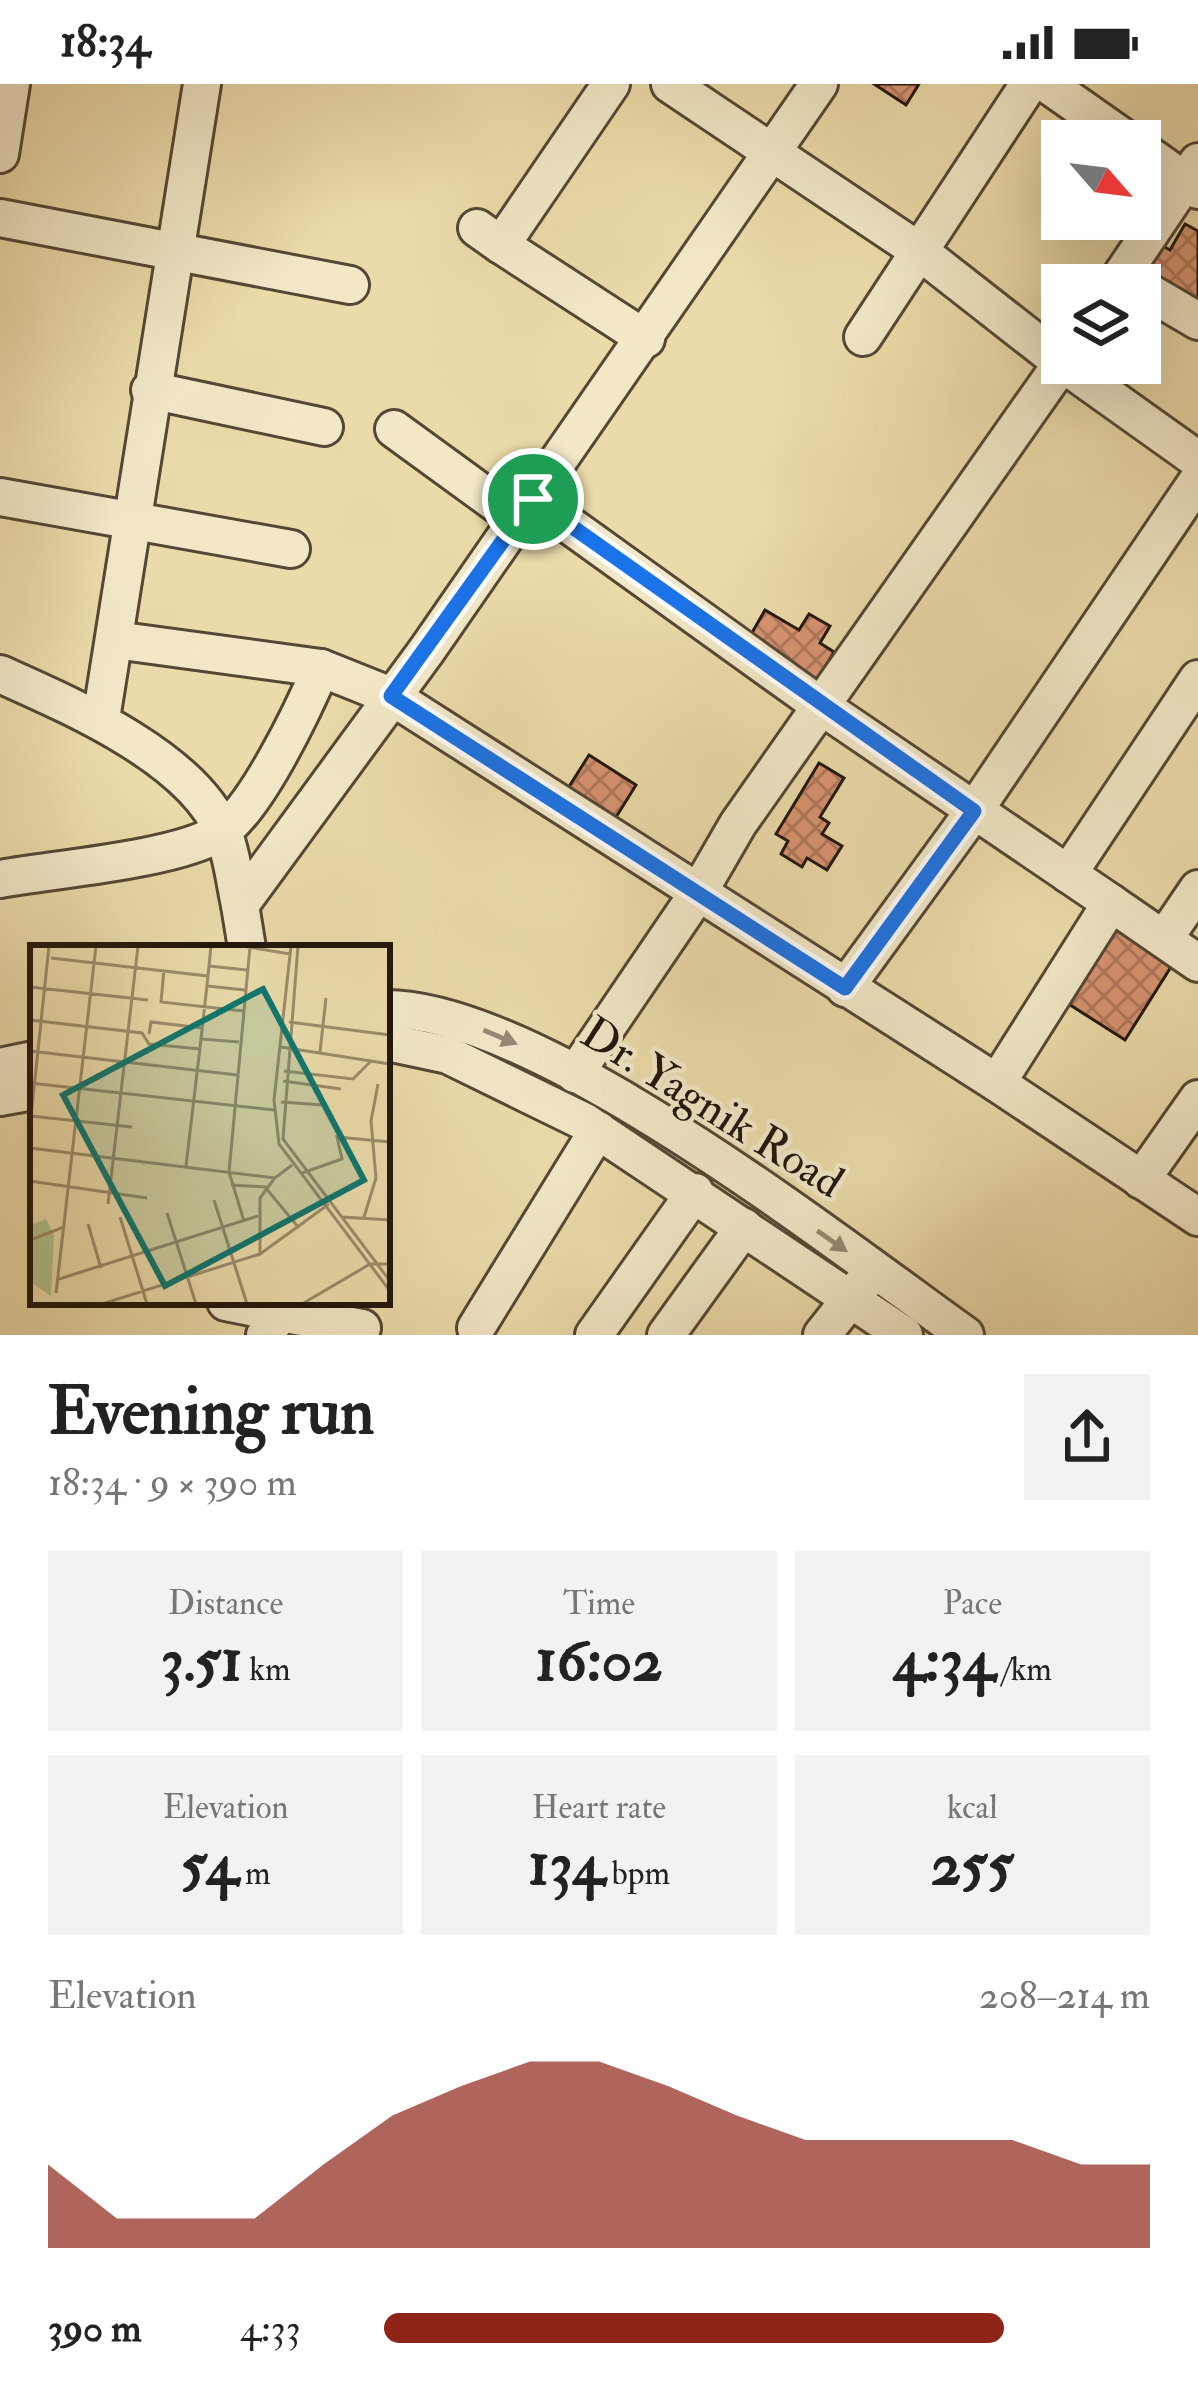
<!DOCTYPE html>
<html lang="en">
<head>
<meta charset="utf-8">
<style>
  :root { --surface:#fff; --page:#f2f2f2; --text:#222; --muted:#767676; --accent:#8f2418 }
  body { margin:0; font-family:"IM FELL Double Pica",serif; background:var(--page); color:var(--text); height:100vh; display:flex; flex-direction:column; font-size:45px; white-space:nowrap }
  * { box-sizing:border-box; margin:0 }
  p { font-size:39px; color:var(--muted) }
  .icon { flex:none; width:66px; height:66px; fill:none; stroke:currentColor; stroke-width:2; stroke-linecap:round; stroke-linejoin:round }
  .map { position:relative; height:1251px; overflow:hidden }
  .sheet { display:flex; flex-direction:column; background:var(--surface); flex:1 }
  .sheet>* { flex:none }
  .needle { width:78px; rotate:118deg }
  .tools { position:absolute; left:1041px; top:36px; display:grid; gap:24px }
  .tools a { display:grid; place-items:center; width:120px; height:120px; border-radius:0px; background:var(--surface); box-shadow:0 12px 48px #0002; font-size:60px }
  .pin { position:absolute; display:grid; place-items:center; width:102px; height:102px; color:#fff; margin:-51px; border:6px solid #fff; border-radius:50%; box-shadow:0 3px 12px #0007 }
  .round { display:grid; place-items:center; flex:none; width:126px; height:126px; border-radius:0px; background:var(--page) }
  .headline { display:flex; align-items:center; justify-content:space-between; height:204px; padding:0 48px }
  h1 { font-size:66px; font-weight:800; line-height:90px }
  .metrics { display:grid; grid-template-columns:repeat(3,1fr); gap:18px; height:204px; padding:12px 48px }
  .metrics div { display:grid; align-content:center; border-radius:0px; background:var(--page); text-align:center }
  .metrics b { font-size:60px; font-weight:800 }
  .metrics small { font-size:33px; font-weight:400 }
  .metrics p { font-size:33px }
  .chart { height:336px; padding:24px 48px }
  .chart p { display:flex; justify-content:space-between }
  .chart svg { width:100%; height:216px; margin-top:12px; fill:var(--accent); opacity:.7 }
  ul { padding:0 48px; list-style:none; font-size:39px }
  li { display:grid; grid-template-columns:192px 144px 1fr; align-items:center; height:90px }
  li i { height:30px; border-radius:15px; background:var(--accent) }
  .status { display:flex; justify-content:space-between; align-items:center; height:84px; padding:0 60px; background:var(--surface); direction:ltr }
  .status svg { height:33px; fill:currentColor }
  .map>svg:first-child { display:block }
  .building { fill:url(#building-cross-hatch); stroke:#21160c; stroke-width:3 }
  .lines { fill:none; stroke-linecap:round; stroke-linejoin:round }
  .minor-casing { stroke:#544734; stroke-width:42 }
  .minor { stroke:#f2e8c8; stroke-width:36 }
  .oneway { fill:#948a73 }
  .route-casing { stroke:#fff; stroke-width:24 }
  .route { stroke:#1a73e8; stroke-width:15 }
  .labels { text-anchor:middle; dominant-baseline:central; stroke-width:9; stroke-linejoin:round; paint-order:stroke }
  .street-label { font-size:45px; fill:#21160c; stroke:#f2e8c8 }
  .inset-road { fill:none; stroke:#9a8c6b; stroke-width:3 }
  .view { fill:#0f766e; fill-opacity:0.15; stroke:#0f766e; stroke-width:6 }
  .inset-edge { fill:none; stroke:#21160c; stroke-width:6 }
</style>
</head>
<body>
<div class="status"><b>18:34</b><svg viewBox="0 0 49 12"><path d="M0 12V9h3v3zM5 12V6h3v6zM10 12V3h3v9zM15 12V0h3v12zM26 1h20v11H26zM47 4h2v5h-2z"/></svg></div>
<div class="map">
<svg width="1198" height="1251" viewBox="0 0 1198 1251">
  <defs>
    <pattern id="building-cross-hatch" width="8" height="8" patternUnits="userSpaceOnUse" patternTransform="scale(3)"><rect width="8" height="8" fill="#d89472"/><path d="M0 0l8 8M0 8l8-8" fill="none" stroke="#af785c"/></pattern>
  </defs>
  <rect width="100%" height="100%" fill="#ebdbaa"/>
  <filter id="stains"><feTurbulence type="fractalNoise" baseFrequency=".00167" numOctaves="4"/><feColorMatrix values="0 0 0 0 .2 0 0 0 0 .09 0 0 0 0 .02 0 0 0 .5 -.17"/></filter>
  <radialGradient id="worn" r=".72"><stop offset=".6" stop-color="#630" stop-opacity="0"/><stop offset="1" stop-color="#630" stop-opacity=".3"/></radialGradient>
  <g class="building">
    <polygon points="874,0 919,0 906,21"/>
    <polygon points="1185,140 1198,147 1198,229 1133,192 1153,156 1170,166"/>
    <polygon points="765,526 799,546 809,530 830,542 820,559 834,568 814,601 745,561"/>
    <polygon points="589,671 636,701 613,738 565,709"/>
    <polygon points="819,679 844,694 820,733 829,739 822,750 842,762 827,786 807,774 802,783 781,770 788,757 776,750"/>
    <polygon points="1111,819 1181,867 1125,956 1053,910"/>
  </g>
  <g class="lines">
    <g class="minor-casing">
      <g id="minor">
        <polyline points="670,0 919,167 1062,279 1198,376"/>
        <polyline points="1047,0 1128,57"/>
        <polyline points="1140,65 1198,106"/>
        <polyline points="0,70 11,0"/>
        <polyline points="0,134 350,201"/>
        <polyline points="477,144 501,161 611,0"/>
        <polyline points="501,161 646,255"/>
        <polyline points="1115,201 1198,78"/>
        <polyline points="1140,203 1198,237"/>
        <polyline points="863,253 1029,0"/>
        <polyline points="150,306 324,343"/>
        <polyline points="394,345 519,436"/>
        <polyline points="0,413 291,465"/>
        <polyline points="533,415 821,622 1111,819"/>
        <polyline points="115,556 321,584 391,612 997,999 1198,1133"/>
        <path d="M0,590c69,31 192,83 223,158 9,22 12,50 17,73"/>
        <polyline points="101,635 202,0"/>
        <polyline points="1068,790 1198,595"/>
        <path d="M0,795c55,-10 174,-19 219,-46 36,-21 85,-125 102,-165"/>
        <polyline points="1164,855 1198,805"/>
        <polyline points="247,864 240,821 427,566 819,0"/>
        <polyline points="845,904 974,727 1198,396"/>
        <path d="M387,925c153,1 449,234 578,326"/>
        <polyline points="387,958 448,971 585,1038 904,1251"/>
        <polyline points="0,983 33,976"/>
        <polyline points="575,990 698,809 738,740 1062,279"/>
        <polyline points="997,999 1111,819 1198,879"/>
        <polyline points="0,1013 33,1007"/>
        <polyline points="1141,1096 1198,1015"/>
        <polyline points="226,1218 280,1229 265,1251"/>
        <polyline points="280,1229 362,1244"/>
        <polyline points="476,1244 598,1046"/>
        <polyline points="594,1251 695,1108"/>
        <polyline points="666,1251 744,1143"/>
        <polyline points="822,1251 864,1198"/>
      </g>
    </g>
    <use href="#minor" class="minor"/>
  </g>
  <defs><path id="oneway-solid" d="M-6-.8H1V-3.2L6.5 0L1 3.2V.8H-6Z" transform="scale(3)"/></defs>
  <g class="oneway">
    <use href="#oneway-solid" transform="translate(500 953) rotate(23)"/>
    <use href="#oneway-solid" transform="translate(832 1157) rotate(35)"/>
  </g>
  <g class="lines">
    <g class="route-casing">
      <polygon id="route" points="533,415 974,727 845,904 391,612"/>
    </g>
    <use href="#route" class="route"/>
  </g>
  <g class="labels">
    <g class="street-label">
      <text transform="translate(712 1024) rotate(32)">Dr. Yagnik Road</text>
    </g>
  </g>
  <g transform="translate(30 861)">
    <rect width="360" height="360" fill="#ebdbaa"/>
    <path d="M16,274l8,16 -3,61 -21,-14v-57z" fill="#b3c18b"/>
    <path class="inset-road" d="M212,1l48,8M261,1l-17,154 5,44 111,147M268,1l-15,193 107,142M21,13l157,18 3,-30M179,21l38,4M134,25l-3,32 82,9M178,31l-7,63 38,3M177,41l38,4M0,42l118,13M0,75l112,13 7,11 51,5M259,77l101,13M119,89l2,-12 51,6M251,102l109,17M0,106l207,24M290,107l6,-54M254,126l69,8 19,-19M253,136l58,8M0,138l244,27M251,157l42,3M1,171l101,11M0,181l19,-180M0,203l245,30 17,-13M156,221l15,-127M272,228l40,-14 -5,-22 53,5M244,234l-14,19v56l69,-50M0,236l117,17M201,240l34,2 34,41M184,255l33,104M78,259l30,-258M137,268l29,91M90,272l27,87M312,272l48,3M334,272l12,-39 -5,-57 7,-37M214,276l-15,-49 21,-225M58,279l13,44M0,295l34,-13M29,334l199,-63M26,348l40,-347M72,359l158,-50M272,359l68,-40h20"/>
    <path class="view" d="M233,44l101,191 -199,106 -102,-191z"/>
    <rect width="360" height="360" class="inset-edge"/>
  </g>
  <rect width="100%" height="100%" filter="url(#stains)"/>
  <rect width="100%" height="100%" fill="url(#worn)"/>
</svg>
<div class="tools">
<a><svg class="needle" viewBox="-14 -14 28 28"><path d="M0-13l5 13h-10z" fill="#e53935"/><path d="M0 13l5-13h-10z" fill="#767676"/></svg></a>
<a><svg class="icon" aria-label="layers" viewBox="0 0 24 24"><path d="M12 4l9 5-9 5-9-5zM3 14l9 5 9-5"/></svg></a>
</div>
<div class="pin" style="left:533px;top:415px;background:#1e9e55"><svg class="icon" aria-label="arrive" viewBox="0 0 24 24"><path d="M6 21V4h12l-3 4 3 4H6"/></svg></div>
</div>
<section class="sheet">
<div class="headline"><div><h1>Evening run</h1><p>18:34 · 9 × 390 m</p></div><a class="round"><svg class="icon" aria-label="share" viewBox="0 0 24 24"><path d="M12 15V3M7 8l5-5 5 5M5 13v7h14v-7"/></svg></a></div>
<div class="metrics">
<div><p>Distance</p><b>3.51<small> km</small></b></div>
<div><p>Time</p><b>16:02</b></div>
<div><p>Pace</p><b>4:34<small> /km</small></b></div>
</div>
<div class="metrics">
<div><p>Elevation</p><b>54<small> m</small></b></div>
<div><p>Heart rate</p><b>134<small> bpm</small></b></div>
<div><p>kcal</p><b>255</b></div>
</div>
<div class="chart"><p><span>Elevation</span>208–214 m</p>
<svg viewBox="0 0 160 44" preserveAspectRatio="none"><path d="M0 44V27L10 38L20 38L30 38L40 27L50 17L60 11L70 6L80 6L90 11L100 17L110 22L120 22L130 22L140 22L150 27L160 27V44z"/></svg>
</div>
<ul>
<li><b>390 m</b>4:33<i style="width:81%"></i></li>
</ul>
</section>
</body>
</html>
